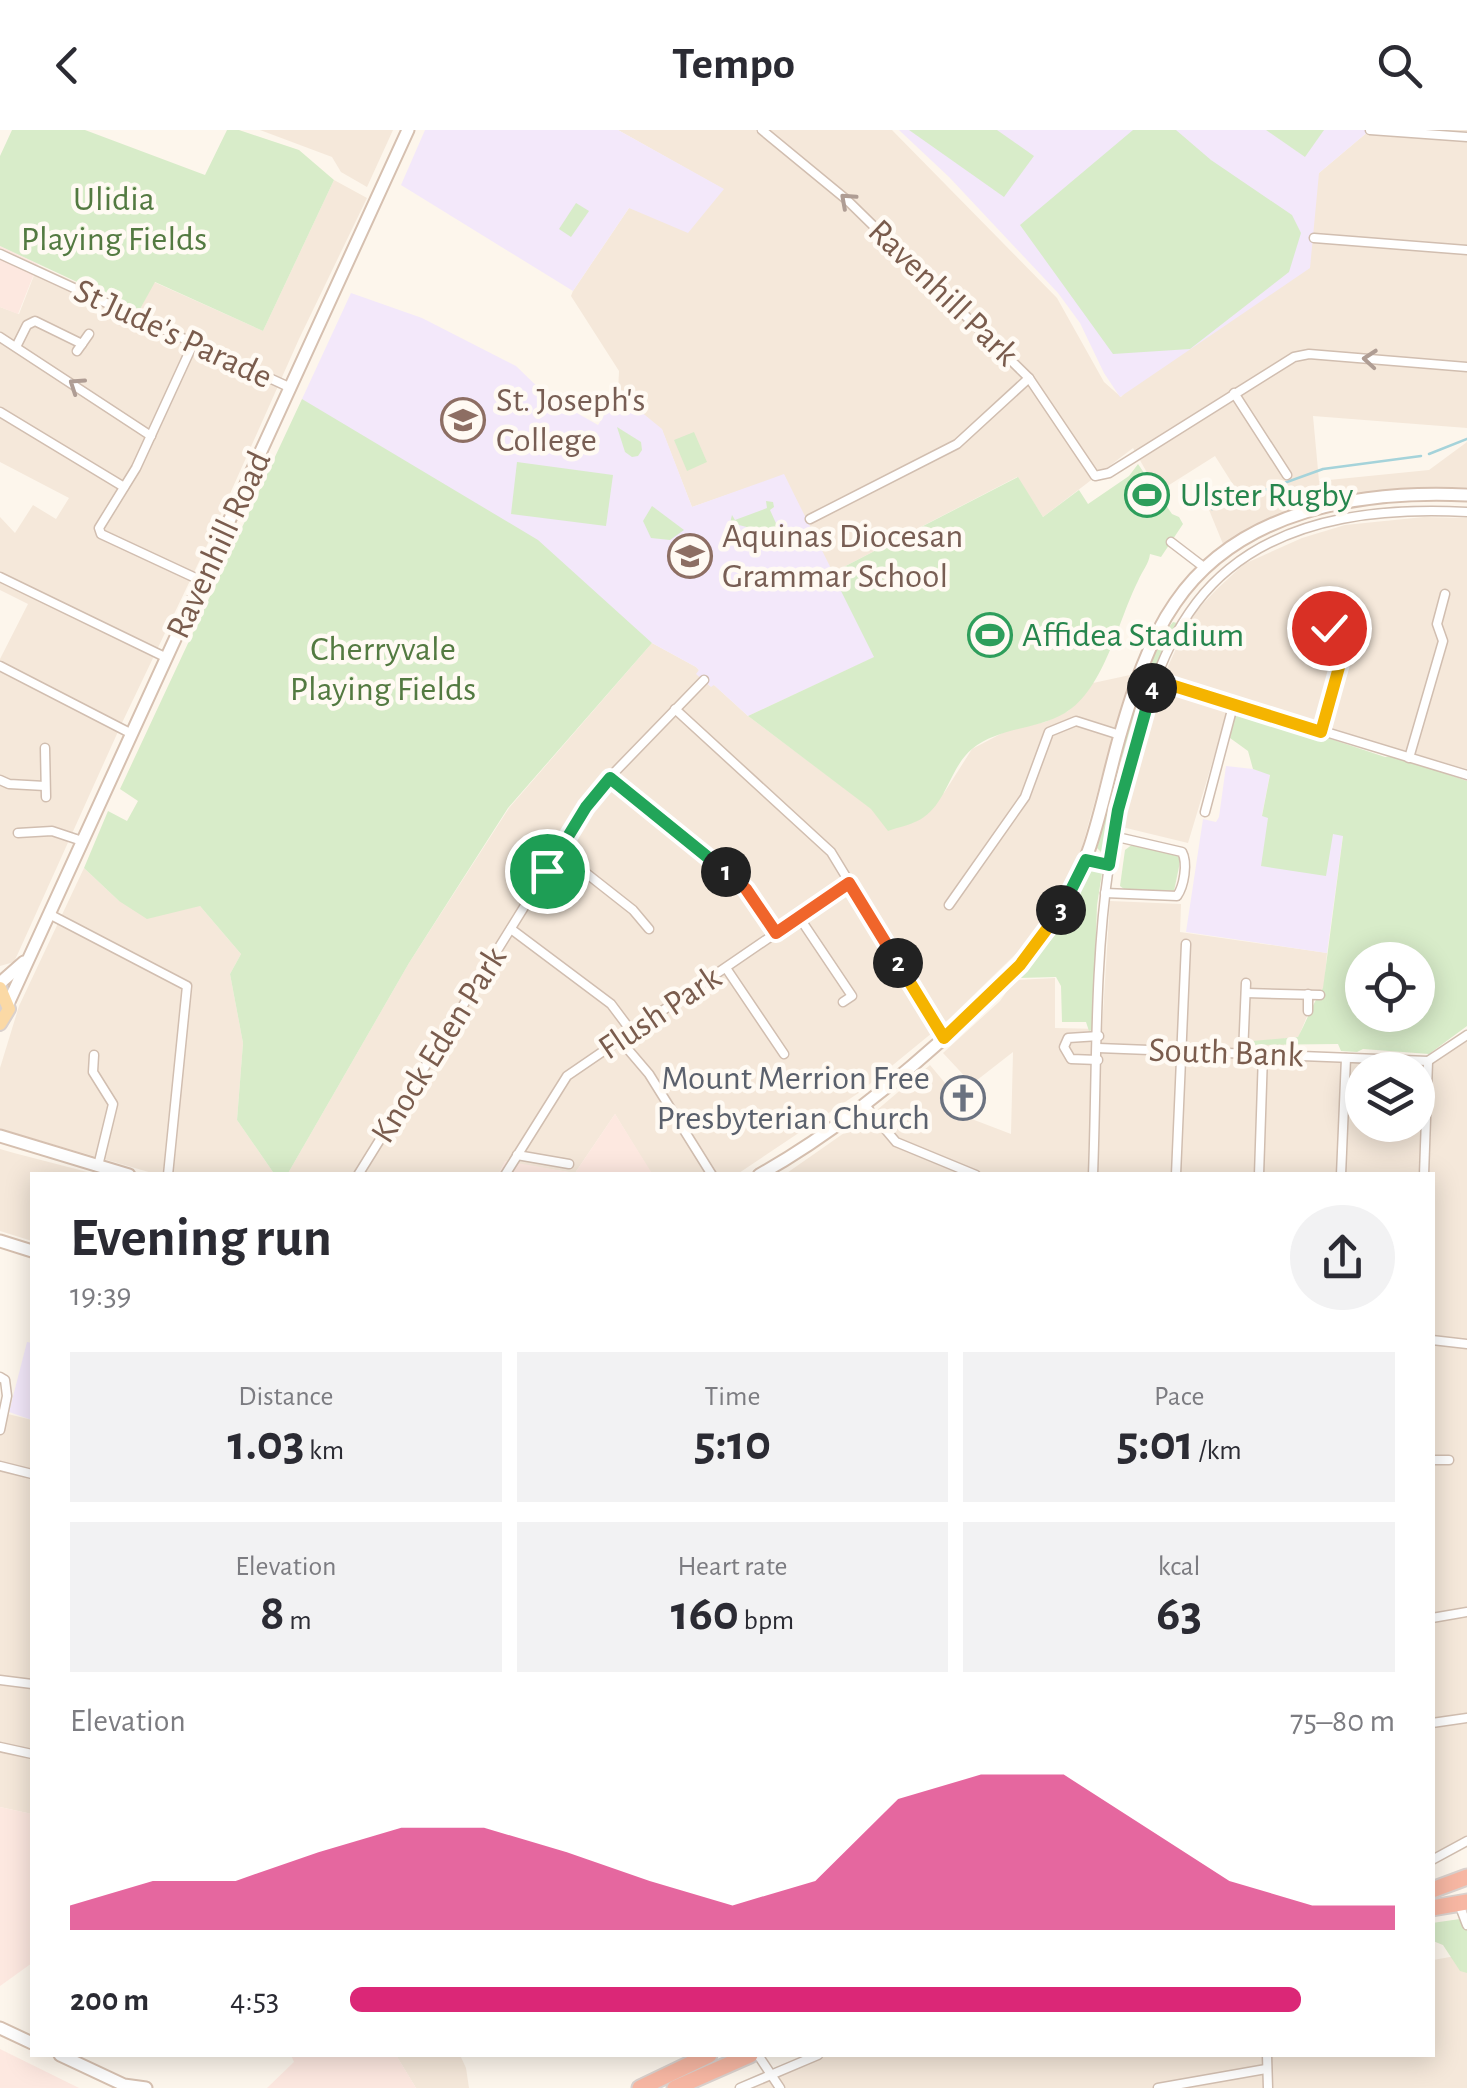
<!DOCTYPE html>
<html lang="en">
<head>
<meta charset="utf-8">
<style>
  :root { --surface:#fff; --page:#f2f2f3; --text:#2b2b33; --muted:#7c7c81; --accent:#db2777 }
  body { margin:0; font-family:"Alegreya Sans",sans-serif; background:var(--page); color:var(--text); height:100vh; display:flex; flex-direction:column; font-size:38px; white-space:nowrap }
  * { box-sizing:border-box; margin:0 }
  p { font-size:32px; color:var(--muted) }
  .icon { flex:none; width:55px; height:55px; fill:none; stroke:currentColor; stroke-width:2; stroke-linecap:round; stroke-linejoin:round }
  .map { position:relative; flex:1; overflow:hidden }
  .drawer { position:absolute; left:30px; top:1042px; width:1405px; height:885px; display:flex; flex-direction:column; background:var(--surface); border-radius:0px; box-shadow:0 5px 25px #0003 }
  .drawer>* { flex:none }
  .buttons { position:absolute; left:1345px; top:812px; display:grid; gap:20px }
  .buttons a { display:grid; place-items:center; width:90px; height:90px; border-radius:50%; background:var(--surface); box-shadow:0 5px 25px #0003; font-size:50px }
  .pin { position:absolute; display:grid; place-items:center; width:85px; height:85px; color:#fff; margin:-42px; border:5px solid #fff; border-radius:50%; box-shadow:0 2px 10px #0007 }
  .km { position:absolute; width:50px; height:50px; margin:-25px; border-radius:50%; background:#222; color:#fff; font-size:28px; line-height:50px; text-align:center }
  .round { display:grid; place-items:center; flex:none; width:105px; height:105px; border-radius:52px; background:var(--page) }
  .headline { display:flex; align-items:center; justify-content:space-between; height:170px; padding:0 40px }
  h1 { font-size:55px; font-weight:600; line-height:75px }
  .metrics { display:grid; grid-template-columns:repeat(3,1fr); gap:15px; height:170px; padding:10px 40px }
  .metrics div { display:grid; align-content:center; border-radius:0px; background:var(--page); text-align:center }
  .metrics b { font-size:50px; font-weight:600 }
  .metrics small { font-size:28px; font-weight:400 }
  .metrics p { font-size:28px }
  .chart { height:280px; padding:20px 40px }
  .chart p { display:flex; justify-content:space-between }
  .chart svg { width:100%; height:180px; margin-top:10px; fill:var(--accent); opacity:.7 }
  ul { padding:0 40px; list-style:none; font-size:32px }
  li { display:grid; grid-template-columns:160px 120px 1fr; align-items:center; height:75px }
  li i { height:25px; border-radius:12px; background:var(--accent) }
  header { display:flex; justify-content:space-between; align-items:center; height:130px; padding:0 40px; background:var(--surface); font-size:45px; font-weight:600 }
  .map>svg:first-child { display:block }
  .residential { fill:#f5e8da; fill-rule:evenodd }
  .commercial { fill:#fde8e0 }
  .education { fill:#f3e8fa }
  .green { fill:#d8ecc9; fill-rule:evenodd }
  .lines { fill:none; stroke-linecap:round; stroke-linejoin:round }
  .stream { stroke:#a5d3da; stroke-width:2.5 }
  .street-casing { stroke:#d1beb0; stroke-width:11 }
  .secondary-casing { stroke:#d6c0b0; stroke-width:15 }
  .primary-casing { stroke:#dad1cd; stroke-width:16 }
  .highway-casing { stroke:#dad1cd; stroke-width:19 }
  .street { stroke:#fff; stroke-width:8 }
  .secondary { stroke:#fff; stroke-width:11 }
  .primary { stroke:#fbd9a5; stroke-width:12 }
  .highway { stroke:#f7b7a3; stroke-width:15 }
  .oneway { stroke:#af9d94 }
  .split-1-casing { stroke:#fff; stroke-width:20 }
  .split-2-casing { stroke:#fff; stroke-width:20 }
  .split-3-casing { stroke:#fff; stroke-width:20 }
  .split-4-casing { stroke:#fff; stroke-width:20 }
  .split-5-casing { stroke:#fff; stroke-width:20 }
  .split-1 { stroke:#22a559; stroke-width:12 }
  .split-2 { stroke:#f0652b; stroke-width:12 }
  .split-3 { stroke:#f5b400; stroke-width:12 }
  .split-4 { stroke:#22a559; stroke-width:12 }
  .split-5 { stroke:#f5b400; stroke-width:12 }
  .labels { text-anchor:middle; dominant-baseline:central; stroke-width:9; stroke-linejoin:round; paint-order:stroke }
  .park-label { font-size:35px; fill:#537a41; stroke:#fffaf3 }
  .street-label { font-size:35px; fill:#7a5c4d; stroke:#fffaf3 }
  .education-label { font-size:35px; fill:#785e54; stroke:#fffaf3; text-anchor:start }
  .leisure-label { font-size:35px; fill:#27864d; stroke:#fffaf3; text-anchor:start }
  .worship-label { font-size:35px; fill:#5b616d; stroke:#fffaf3; text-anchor:end }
</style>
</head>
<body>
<header><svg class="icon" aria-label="back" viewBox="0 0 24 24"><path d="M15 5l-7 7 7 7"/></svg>Tempo<svg class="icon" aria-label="search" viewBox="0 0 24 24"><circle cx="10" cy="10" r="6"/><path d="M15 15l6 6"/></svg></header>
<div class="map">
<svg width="1467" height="1958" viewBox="0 0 1467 1958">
  <rect width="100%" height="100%" fill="#fdf6ec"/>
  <g class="residential">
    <polygon points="260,0 393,0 367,57 341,42 332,27"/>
    <polygon points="618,0 892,0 1057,168 1104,252 1121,267 1319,43 1370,0 1467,0 1467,298 1313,286 1319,351 1429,340 1467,312 1467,357 1412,358 1361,364 1294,380 1223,414 1207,375 1239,364 1215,326 1158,362 1133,318 1043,387 1017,347 832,443 784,345 692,377 662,300 618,263 619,241 571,166 573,161 629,78 723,59"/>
    <polygon points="334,50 367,68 299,209 208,413 121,595 20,819 14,832 0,836 0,529 28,474 0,460 0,387 15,403 33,375 56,389 69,368 0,332 0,177 19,184 38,135 139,181 154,152 263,201"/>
    <polygon points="1424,387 1467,388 1467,639 1231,570 1188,713 1122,697 1144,599 1156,563 1184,501 1198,479 1217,459 1244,434 1302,408 1345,395"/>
    <polygon points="652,513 696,537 699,540 697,544 710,556 713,554 748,586 872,679 944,663 972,619 1010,599 1045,592 1068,581 1093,553 1130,545 1077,735 1055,775 1029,811 949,889 860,962 736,1045 652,1045 615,984 575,1043 505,1032 498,1045 287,1045 409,833 509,678"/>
    <polygon points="84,738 119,771 200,776 241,824 230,844 243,913 237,990 275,1045 159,1045 0,999 0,938 19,876"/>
    <path d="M1110,771l71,3 -1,28 147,21 -3,35 -11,14 -15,36h-14v21l150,3 33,-21v800l-34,17 -1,-683h-648l93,-65 53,-45 25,30 -12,13 68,26 2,-82 -41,32 -29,-31 57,-52 15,-21 40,-2v50l47,1zM1362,940h56v55h-56z"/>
    <polygon points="0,1019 14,1023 99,1045 32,1045 32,1111 0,1101"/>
    <polygon points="0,1282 32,1290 32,1684 0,1677"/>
    <polygon points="1467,1824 1467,1958 752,1958 766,1952 802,1925 1432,1925 1433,1830"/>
    <polygon points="396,1925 460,1925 466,1938 469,1958 416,1958"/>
  </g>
  <g class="commercial">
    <polygon points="0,116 38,134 18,184 0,177"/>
    <polygon points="615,984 653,1045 498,1045 505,1031 575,1043"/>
    <polygon points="0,1677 32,1684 32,1833 0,1856"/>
    <polygon points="0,1919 75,1956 79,1958 0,1958"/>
    <polygon points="291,1925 396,1925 416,1958 267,1958 294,1932"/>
  </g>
  <g class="education">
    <polygon points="425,0 618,0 724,59 688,103 629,78 573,161 401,55"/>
    <polygon points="899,0 1370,0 1319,43 1310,138 1120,267 1104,243 1080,193 1058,163 949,47"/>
    <polygon points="351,163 422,188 516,236 547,266 598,295 618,263 662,299 692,377 784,344 875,527 748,586 714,555 711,557 696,544 699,540 696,537 652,513 302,269"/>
    <polygon points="1226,636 1253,639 1270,644 1262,685 1268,687 1268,691 1343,705 1327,823 1186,802 1203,689 1216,692 1219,687"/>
    <polygon points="27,1212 32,1213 32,1290 9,1282"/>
  </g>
  <g class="green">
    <polygon points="12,0 85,0 205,45 227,0 239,0 299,20 334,50 263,201 155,152 139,181 0,116 0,26"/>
    <polygon points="909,0 997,0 1034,26 1004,67"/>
    <polygon points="1133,0 1176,0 1211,30 1292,85 1301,103 1289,142 1190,219 1113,224 1020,95"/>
    <polygon points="1266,0 1324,0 1305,27"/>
    <polygon points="576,73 589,81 571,107 559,99"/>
    <polygon points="302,269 538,410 652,513 508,678 409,833 287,1045 275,1045 237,990 243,913 230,844 241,824 200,776 147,789 119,771 84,738 108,681 127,691 138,671 120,659"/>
    <polygon points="617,297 641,312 642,320 638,326 632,327 625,322"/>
    <polygon points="694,302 707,332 687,341 674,310"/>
    <polygon points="517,332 613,345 606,396 511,384"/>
    <path d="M1138,334l34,50 7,3 4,7 -22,33 -11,-3c-1,10 -8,17 -12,27 -20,39 -33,108 -73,132 -29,17 -66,14 -93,36 -21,17 -25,52 -48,68 -9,7 -25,10 -36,14l-17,-22 -123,-93 126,-59 -42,-84 186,-96 25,40 36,-27 9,14 41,-28z"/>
    <polygon points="766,371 773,372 774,377 770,380 779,400 786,401 781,411 778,412 778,405 735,394 733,401 729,397 732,385 735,390 767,378"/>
    <polygon points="652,376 684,400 670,410 651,408 643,391"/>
    <path d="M1173,492l4,1 -32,75 -23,80 -3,-1c7,-51 21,-115 54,-155z"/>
    <path d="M1246,583l8,6 47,14 6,-2 78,26 9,-1 73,25v245l-38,28 -66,-5 -6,3 -16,-1 -3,-7 -86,1v-4l46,-4c9,-17 15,-34 25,-49l20,-152 -10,-2 -7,42 -65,-10 7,-48 -6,-2 8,-41 -17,-6 -5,-18 -18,-13 4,-21zM1362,830h56v55h-56z"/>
    <polygon points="1115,664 1118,664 1108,720 1102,723 1097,718 1106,683"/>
    <polygon points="1133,714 1178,726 1180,732 1174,761 1124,759 1120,756 1125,720"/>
    <polygon points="1091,740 1102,743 1097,775 1093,899 1089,901 1086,892 1062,892 1061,856 1056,847 1019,848 1061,798"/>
    <polygon points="1467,1788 1467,1843 1460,1841 1443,1815 1433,1811 1432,1793"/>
  </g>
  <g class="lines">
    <g class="stream">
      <polyline points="1429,324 1467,309"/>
      <polyline points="1212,379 1323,339 1421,326"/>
    </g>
    <g class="street-casing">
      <g id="street">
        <polyline points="762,0 847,70 1029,248 1095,346 1109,343 1294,227 1309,224 1467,237"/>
        <polyline points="1370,0 1467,7"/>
        <polyline points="1314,108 1467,120"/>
        <polyline points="0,124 291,258"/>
        <polyline points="0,207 151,306"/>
        <polyline points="193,214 136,338 99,398 101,404 202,451"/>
        <polyline points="17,215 27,195 35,191 82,214"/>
        <polyline points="77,221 89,204"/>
        <polyline points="1234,263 1287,345"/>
        <polyline points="0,282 124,357"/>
        <polyline points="810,389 957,314 1029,248"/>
        <polyline points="1171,412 1205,438"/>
        <polyline points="0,447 167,528"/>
        <circle cx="1337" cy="490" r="10"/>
        <polyline points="0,536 132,604"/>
        <polyline points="1155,550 1467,645"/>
        <polyline points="675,579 831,722 944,908"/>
        <polyline points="1321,602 1346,512 1342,500"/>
        <polyline points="45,618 46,667"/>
        <polyline points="1409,628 1443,511 1437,494 1445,464"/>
        <polyline points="609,648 746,759 776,803"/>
        <polyline points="0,650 9,654 45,656"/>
        <polyline points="1205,682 1233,576"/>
        <polyline points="18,703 52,701 82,711"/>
        <polyline points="558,721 633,780 649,799"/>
        <path d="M1105,763l72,3c7,-10 11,-33 5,-44l-69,-16"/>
        <polyline points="949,775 1025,667 1049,602 1076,591 1120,605"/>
        <polyline points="49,784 187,856 168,1045"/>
        <polyline points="799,787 852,866 843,872"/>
        <polyline points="511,799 611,874 632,902"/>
        <polyline points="726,838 784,924"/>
        <polyline points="1246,863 1320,865"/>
        <polyline points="1308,881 1308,864"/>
        <polyline points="620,910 649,944 712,1045"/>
        <polyline points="1098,918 1428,931 1467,905"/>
        <polyline points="1243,924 1246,853"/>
        <polyline points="94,925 93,942 113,974 98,1036"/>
        <polyline points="1098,930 1071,929 1064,917 1068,908 1099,906"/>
        <polyline points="864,974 896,1012 976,1045"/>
        <polyline points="517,1025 569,1034"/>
        <polyline points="358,1045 586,677 609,648 704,550"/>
        <polyline points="505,1045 567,946 849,753"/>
        <path d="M1093,1045c4,-103 1,-209 16,-310 6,-43 16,-85 28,-126 17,-63 40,-128 92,-170 66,-54 157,-61 238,-57"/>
        <polyline points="1176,1045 1186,814"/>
        <polyline points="1259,1045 1263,924"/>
        <polyline points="1341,1045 1346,928"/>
        <polyline points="1424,1045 1428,931"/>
        <polyline points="1432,1210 1467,1214"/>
        <polyline points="0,1247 5,1250 7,1266 0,1300"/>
        <polyline points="1432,1330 1449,1330"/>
        <polyline points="0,1336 32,1344"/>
        <polyline points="1432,1488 1467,1482"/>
        <polyline points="0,1550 32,1554"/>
        <polyline points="1432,1593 1467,1588"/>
        <polyline points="0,1617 32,1624"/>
        <polyline points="1432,1730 1467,1711"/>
        <polyline points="1459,1774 1467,1795"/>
        <polyline points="758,1925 780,1958"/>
        <polyline points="1267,1925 1268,1958"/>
        <polyline points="740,1958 818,1925"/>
        <polyline points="1158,1958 1266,1939"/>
      </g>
    </g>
    <g class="secondary-casing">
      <g id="secondary">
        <polyline points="0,853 24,832"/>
        <polyline points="8,874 408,0"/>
        <polyline points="0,1006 129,1045"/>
        <path d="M759,1045c77,-43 146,-100 210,-160 35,-34 69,-66 94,-108 32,-54 40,-113 57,-172 13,-45 28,-93 55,-132 64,-94 187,-113 292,-108"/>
        <polyline points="0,1111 32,1121"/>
        <polyline points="0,1898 32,1913"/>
        <polyline points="60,1925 124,1955 146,1958"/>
      </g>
    </g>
    <g class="primary-casing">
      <polyline id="primary" points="0,858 9,879 0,894"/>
    </g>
    <g class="highway-casing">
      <g id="highway">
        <polyline points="1432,1760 1467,1747"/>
        <polyline points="1432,1778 1467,1772"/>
        <polyline points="640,1958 709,1925"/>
        <polyline points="675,1958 750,1925"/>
      </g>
    </g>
    <use href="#street" class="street"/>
    <use href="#secondary" class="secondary"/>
    <use href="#primary" class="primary"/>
    <use href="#highway" class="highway"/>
  </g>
  <defs><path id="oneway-chevron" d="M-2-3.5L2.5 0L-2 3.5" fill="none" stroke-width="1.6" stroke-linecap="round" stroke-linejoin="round" transform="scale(2.5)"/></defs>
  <g class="oneway">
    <use href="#oneway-chevron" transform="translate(847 70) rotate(-138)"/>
    <use href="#oneway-chevron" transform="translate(1370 229) rotate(-175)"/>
    <use href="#oneway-chevron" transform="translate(76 255) rotate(-146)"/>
  </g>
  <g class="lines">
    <g class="split-1-casing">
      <polyline id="split-1" points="547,741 586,677 610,648 726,742"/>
    </g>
    <g class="split-2-casing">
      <polyline id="split-2" points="726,742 746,759 776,803 849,753 898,833"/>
    </g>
    <g class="split-3-casing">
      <polyline id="split-3" points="898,833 944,908 1020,835 1061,780"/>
    </g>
    <g class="split-4-casing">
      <polyline id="split-4" points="1061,780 1086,730 1109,735 1118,680 1152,558"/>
    </g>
    <g class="split-5-casing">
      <polyline id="split-5" points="1152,558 1155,550 1321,602 1346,512 1342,500 1329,498"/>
    </g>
    <use href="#split-1" class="split-1"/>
    <use href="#split-2" class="split-2"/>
    <use href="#split-3" class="split-3"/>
    <use href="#split-4" class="split-4"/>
    <use href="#split-5" class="split-5"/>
  </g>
  <defs>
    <g id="school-ring" transform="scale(2.25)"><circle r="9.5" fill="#fffaf3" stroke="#8d6e63" stroke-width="1.5"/><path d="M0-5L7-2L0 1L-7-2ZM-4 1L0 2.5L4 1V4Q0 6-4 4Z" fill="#8d6e63"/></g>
    <g id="stadium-ring" transform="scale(2.25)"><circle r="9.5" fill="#fffaf3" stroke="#2e9e5b" stroke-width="1.5"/><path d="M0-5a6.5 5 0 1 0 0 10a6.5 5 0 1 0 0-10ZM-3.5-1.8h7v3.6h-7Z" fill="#2e9e5b"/></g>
    <g id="church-ring" transform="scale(2.25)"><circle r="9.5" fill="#fffaf3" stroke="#6b7280" stroke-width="1.5"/><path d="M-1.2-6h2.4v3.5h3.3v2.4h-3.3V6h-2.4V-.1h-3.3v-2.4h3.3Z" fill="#6b7280"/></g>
  </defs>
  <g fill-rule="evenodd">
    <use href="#school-ring" x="463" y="290"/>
    <use href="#stadium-ring" x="1147" y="365"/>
    <use href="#school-ring" x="690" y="426"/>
    <use href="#stadium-ring" x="990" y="505"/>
    <use href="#church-ring" x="963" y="968"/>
  </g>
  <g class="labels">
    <g class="park-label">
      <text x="114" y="69">Ulidia<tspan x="114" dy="40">Playing Fields</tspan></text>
      <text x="383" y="519">Cherryvale<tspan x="383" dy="40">Playing Fields</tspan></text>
    </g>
    <g class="street-label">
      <text transform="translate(943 163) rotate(44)">Ravenhill Park</text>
      <text transform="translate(173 204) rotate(25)">St Jude's Parade</text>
      <text transform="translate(219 415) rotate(-65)">Ravenhill Road</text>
      <text transform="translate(660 883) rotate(-34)">Flush Park</text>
      <text transform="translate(439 915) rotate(-58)">Knock Eden Park</text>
      <text transform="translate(1226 923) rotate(2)">South Bank</text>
    </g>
    <g class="education-label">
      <text x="496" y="270">St. Joseph's<tspan x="496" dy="40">College</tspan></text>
      <text x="722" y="406">Aquinas Diocesan<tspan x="722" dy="40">Grammar School</tspan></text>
    </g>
    <g class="leisure-label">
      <text x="1180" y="365">Ulster Rugby</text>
      <text x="1022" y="505">Affidea Stadium</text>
    </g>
    <g class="worship-label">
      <text x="930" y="948">Mount Merrion Free<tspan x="930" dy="40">Presbyterian Church</tspan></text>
    </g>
  </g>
</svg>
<div class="buttons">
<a><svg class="icon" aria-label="locate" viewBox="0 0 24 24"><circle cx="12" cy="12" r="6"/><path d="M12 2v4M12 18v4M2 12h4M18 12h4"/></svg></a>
<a><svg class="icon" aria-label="layers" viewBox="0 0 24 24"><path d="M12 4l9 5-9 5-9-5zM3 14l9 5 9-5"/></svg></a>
</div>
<div class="pin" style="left:547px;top:741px;background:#1e9e55"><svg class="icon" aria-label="arrive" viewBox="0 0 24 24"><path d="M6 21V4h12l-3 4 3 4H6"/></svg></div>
<div class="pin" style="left:1329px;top:498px;background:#d93025"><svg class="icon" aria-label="check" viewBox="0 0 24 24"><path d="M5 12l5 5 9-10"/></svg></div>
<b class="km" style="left:726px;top:742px">1</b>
<b class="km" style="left:898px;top:833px">2</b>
<b class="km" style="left:1061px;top:780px">3</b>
<b class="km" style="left:1152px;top:558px">4</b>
<section class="drawer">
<div class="headline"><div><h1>Evening run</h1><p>19:39</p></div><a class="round"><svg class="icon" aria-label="share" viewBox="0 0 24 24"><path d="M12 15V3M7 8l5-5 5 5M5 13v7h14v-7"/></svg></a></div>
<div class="metrics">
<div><p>Distance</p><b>1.03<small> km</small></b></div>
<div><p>Time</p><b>5:10</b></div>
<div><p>Pace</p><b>5:01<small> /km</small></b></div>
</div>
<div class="metrics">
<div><p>Elevation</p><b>8<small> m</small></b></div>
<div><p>Heart rate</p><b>160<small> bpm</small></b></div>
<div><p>kcal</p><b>63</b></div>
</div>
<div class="chart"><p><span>Elevation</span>75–80 m</p>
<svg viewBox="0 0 160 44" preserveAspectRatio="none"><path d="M0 44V38L10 32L20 32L30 25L40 19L50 19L60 25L70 32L80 38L90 32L100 12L110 6L120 6L130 19L140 32L150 38L160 38V44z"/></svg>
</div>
<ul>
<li><b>200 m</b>4:53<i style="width:91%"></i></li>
</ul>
</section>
</div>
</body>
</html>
